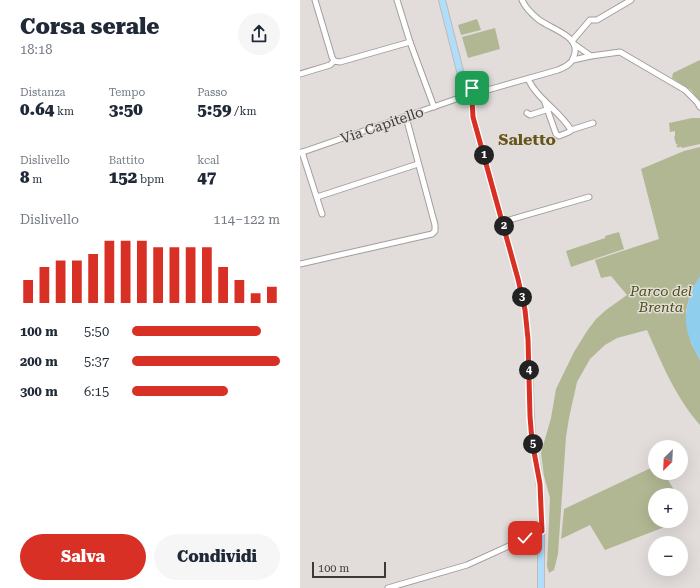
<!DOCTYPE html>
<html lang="it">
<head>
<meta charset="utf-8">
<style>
  :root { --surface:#fff; --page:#f6f6f7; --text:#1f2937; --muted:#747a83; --accent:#d93025 }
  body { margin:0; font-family:"Roboto Serif",serif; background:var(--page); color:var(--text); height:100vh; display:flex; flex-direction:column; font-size:15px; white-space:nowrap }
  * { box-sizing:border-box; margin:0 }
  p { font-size:13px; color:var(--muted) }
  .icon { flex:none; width:22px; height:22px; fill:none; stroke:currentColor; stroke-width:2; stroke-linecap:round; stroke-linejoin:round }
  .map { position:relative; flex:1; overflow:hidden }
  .drawer { display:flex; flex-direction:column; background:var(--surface); width:300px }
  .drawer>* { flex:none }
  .needle { width:26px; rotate:204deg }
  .controls { position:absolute; left:348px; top:440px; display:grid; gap:8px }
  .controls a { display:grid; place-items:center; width:40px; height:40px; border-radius:50%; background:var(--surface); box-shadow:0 4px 16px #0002; font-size:20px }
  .scale { position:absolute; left:12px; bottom:10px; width:74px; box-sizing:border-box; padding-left:4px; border:2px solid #3c3b3a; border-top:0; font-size:11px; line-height:14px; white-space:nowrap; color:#3c3b3a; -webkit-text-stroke:3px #e2dddb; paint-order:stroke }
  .pin { position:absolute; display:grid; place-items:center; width:34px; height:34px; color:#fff; margin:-17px; border-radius:8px; box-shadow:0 2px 6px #0006 }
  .km { position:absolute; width:20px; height:20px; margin:-10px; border-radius:50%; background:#222; color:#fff; font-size:11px; line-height:20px; text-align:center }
  .round { display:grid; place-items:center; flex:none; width:42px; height:42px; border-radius:21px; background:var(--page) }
  .overview { display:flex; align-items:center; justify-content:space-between; height:68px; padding:0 20px }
  h1 { font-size:22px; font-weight:800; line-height:30px }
  .stats { display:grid; grid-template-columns:repeat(3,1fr); gap:6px; height:68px; padding:4px 20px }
  .stats div { display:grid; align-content:center }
  .stats b { font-size:17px; font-weight:800 }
  .stats small { font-size:11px; font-weight:400 }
  .stats p { font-size:11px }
  .chart { height:112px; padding:8px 20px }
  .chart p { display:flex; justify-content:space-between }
  .chart svg { width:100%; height:72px; margin-top:4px; stroke:var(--accent); stroke-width:6 }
  .cta { display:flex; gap:8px; margin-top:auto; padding:8px 20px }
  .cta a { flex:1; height:46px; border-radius:24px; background:var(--accent); color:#fff; font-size:16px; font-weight:800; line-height:46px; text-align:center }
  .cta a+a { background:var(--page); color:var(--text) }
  ul { padding:0 20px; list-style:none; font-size:13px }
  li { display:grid; grid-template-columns:64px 48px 1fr; align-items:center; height:30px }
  li i { height:10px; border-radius:5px; background:var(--accent) }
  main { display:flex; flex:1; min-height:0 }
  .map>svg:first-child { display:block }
  .green { fill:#b2b793 }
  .water { fill:#90ceed }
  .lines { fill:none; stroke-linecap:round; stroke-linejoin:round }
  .minor-casing { stroke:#a39e9c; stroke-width:7 }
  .major-casing { stroke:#bdbcbc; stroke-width:8 }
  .minor { stroke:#fff; stroke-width:5 }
  .major { stroke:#b0ddfa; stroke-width:6 }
  .route-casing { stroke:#fff; stroke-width:8 }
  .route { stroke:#d93025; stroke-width:5 }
  .labels { text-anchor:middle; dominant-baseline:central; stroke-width:3; stroke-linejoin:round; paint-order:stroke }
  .street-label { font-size:14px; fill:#3c3b3a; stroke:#e2dddb }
  .park-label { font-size:14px; font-style:italic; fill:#4c500e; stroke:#e2dddb }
  .quarter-label { font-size:16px; font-weight:bold; fill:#665519; stroke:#e2dddb }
</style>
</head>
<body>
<main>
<section class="drawer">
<div class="overview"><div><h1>Corsa serale</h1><p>18:18</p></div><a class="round"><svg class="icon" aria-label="share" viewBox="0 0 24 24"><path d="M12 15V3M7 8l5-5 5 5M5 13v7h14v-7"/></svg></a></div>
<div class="stats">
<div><p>Distanza</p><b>0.64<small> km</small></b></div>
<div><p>Tempo</p><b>3:50</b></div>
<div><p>Passo</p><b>5:59<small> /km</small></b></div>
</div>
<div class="stats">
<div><p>Dislivello</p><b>8<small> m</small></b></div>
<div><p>Battito</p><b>152<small> bpm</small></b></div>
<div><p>kcal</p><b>47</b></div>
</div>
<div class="chart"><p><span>Dislivello</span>114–122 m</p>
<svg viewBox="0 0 160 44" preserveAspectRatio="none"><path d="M5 44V30M15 44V22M25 44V18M35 44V18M45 44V14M55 44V6M65 44V6M75 44V6M85 44V10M95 44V10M105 44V10M115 44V10M125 44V22M135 44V30M145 44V38M155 44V34"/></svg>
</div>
<ul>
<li><b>100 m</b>5:50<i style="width:87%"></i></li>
<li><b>200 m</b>5:37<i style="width:100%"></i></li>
<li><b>300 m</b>6:15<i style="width:65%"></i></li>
</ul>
<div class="cta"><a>Salva</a><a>Condividi</a></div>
</section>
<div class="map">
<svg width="400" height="588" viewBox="0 0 400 588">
  <rect width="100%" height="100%" fill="#e2dddb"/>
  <g class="green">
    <polygon points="177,19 181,30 161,35 158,25"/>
    <polygon points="195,28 200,49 168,58 162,37"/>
    <polygon points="400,60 400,102 391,90 372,78 373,73 375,72"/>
    <polygon points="392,118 400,118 400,144 382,148 380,146 379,148 376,146 378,144 376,144 374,137 375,136 375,131 370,132 369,123"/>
    <path d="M400,147v130l-9,14 -5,20 5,32 9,17v65c-24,-27 -39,-63 -53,-95l-30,8 -12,7 -15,14 -13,23 -8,36 -3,19 -8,117 -4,16 -5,3 -2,-7 3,-68 -6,-22 -3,-23 10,-35 5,-29 18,-37 13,-21 9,-12 10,-9 21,-15 -16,-19 -10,2 -6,-18 64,-21 -18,-70 43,-18z"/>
    <polygon points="319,232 324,249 271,267 266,251 305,238 305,236"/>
    <polygon points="355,466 355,473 364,473 377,495 355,495 355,521 380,521 305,550 290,525 261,539 264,509"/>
  </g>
  <path class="water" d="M400,277v83c-12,-22 -19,-38 -10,-63 2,-7 5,-15 10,-20z"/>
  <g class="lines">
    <g class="minor-casing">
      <g id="minor">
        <polyline points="15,0 32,57 34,61"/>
        <polyline points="97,0 110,42 134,107"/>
        <polyline points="272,41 290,20 297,20 331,0"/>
        <polyline points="274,44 291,56 320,52 385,90 397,102 400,107"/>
        <polyline points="273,60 291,56"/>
        <polyline points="0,74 30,65 34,61 40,62 110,42"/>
        <path d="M228,79c9,20 32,32 43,51"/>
        <path d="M177,93l81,-23c7,-3 14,-6 16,-14 8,-20 -24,-27 -36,-37 -6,-5 -13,-12 -16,-19"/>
        <polyline points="244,100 256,134 259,136 269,132 271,130 293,123"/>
        <polyline points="227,113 230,115 249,109"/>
        <polyline points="2,152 22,214"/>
        <polyline points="0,153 165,96"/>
        <polyline points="17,197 118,164"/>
        <polyline points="206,221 289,197"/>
        <polyline points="0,264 132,234 135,231 135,225 106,117"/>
        <polyline points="88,588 167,565 242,531"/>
      </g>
    </g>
    <g class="major-casing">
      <g id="major">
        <polyline points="142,0 160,71 168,88"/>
        <circle cx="171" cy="94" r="6"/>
        <polyline points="172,100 173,117 218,279 225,310 228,339 232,441 238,470 241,498 241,588"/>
      </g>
    </g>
    <use href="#minor" class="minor"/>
    <use href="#major" class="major"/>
  </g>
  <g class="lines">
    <g class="route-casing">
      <polyline id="route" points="172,88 175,89 177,94 176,98 172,100 173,117 218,279 225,310 228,339 230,416 232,441 240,484 242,531 225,538"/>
    </g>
    <use href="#route" class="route"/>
  </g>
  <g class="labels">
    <g class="street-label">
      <text transform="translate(82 125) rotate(-19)">Via Capitello</text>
    </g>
    <g class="park-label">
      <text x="361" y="291">Parco del<tspan x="361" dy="16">Brenta</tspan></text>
    </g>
    <g class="quarter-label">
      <text x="227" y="139">Saletto</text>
    </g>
  </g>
</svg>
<div class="controls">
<a><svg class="needle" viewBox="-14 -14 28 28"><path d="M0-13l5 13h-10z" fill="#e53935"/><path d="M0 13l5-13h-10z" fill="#747a83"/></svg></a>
<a>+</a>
<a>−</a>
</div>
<div class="scale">100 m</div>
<div class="pin" style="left:172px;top:88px;background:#1e9e55"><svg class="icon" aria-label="arrive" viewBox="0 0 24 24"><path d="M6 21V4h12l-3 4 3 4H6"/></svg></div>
<div class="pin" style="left:225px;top:538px;background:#d93025"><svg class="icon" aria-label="check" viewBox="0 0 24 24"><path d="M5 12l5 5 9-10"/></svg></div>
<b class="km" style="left:184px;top:155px">1</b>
<b class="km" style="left:204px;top:226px">2</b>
<b class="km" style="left:222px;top:297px">3</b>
<b class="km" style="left:229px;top:370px">4</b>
<b class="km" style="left:233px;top:444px">5</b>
</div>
</main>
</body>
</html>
